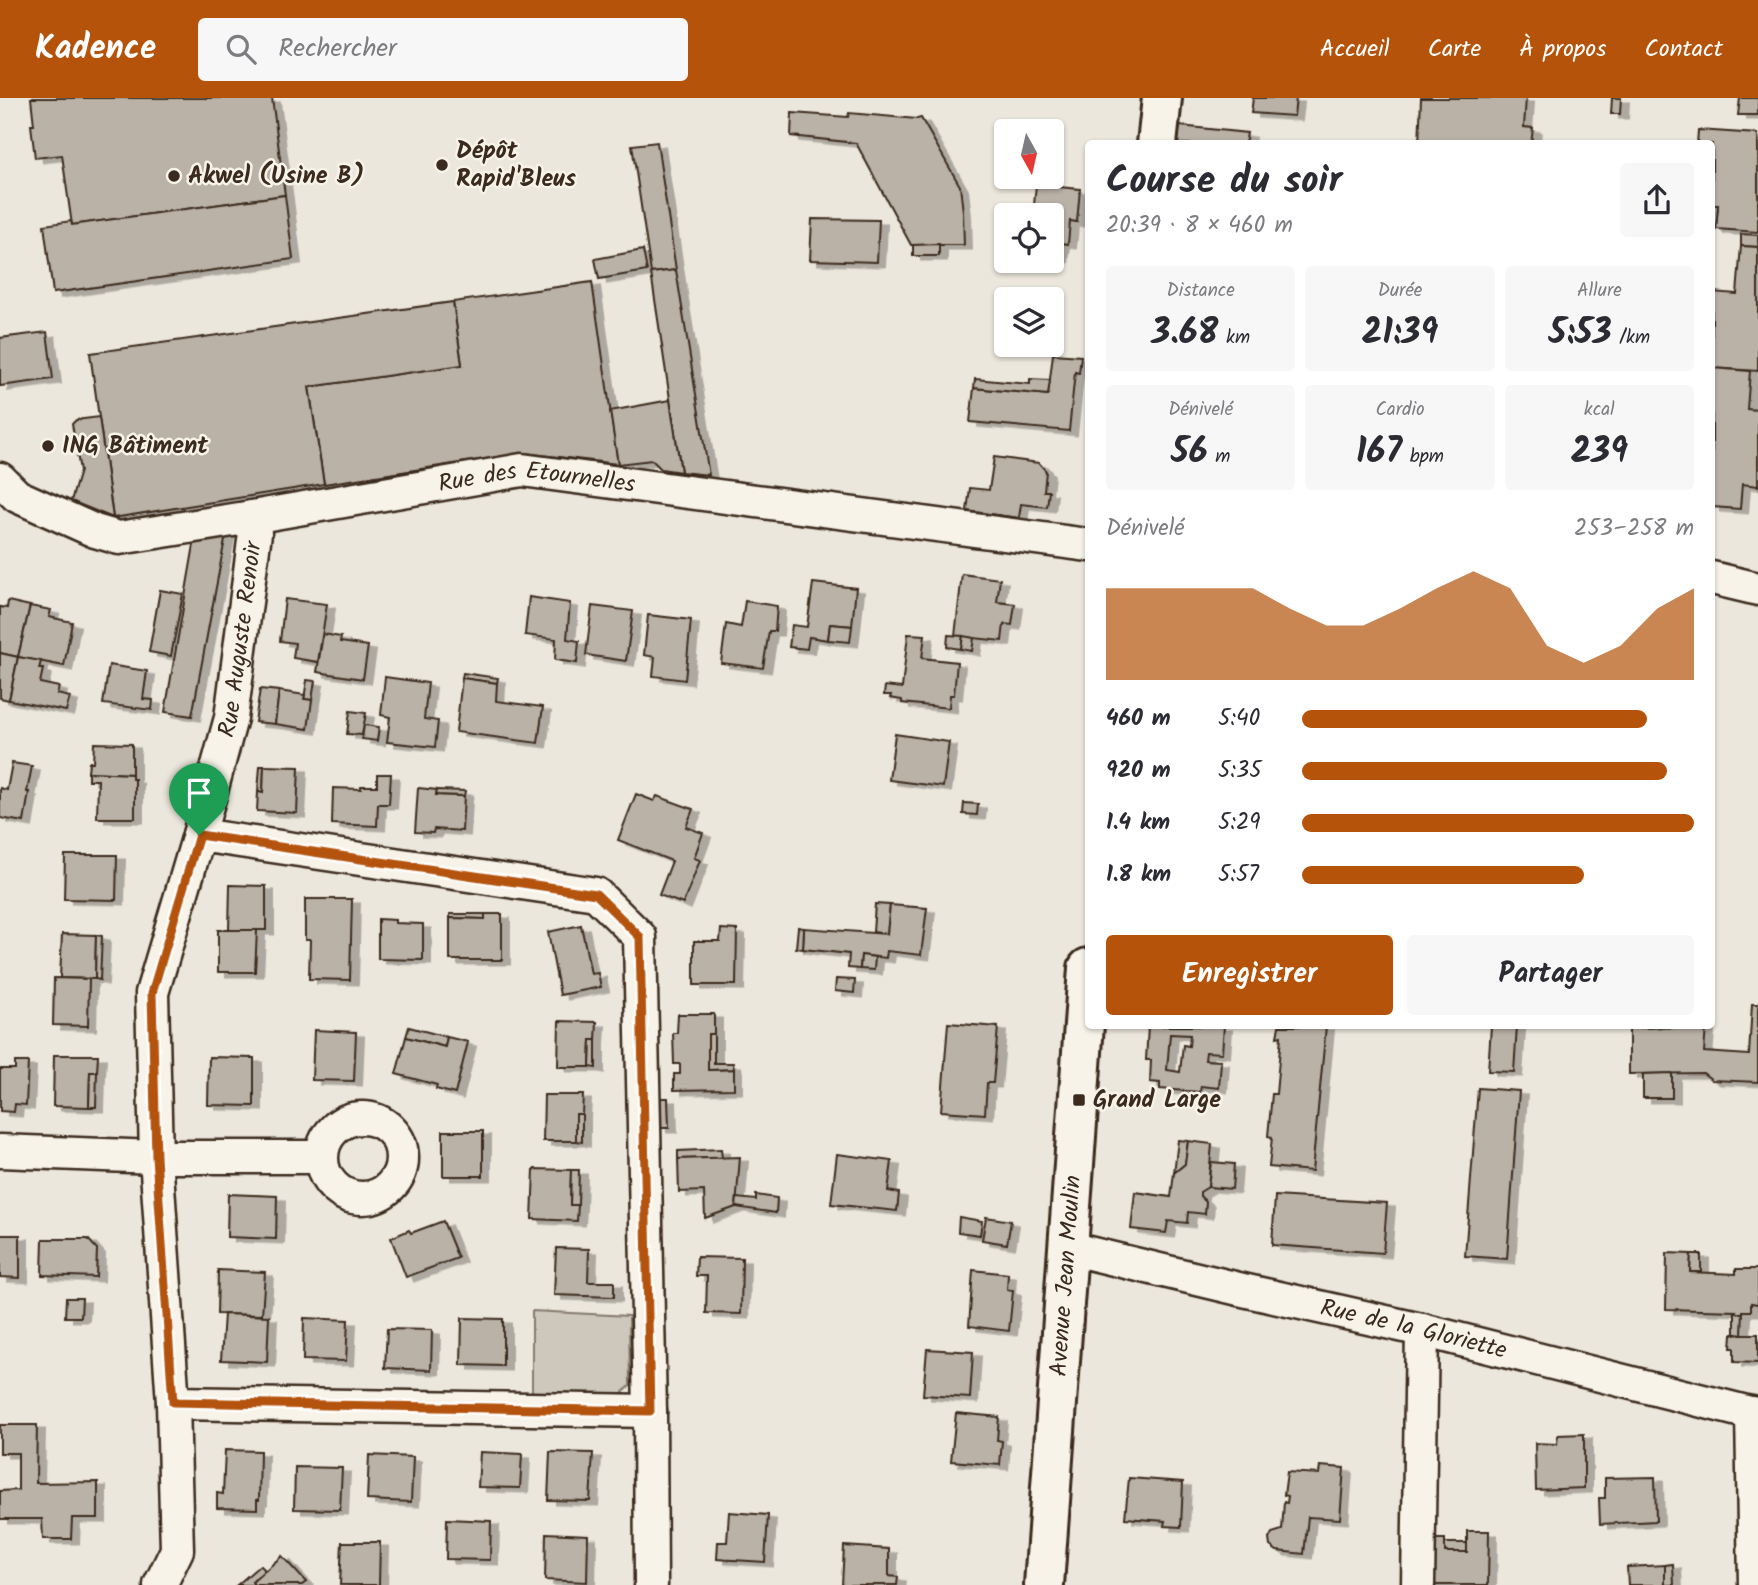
<!DOCTYPE html>
<html lang="fr">
<head>
<meta charset="utf-8">
<style>
  :root { --surface:#fff; --page:#f7f7f7; --text:#2b2b33; --muted:#7c7c81; --accent:#b45309 }
  body { margin:0; font-family:Kalam,sans-serif; background:var(--page); color:var(--text); height:100vh; display:flex; flex-direction:column; font-size:26px; white-space:nowrap }
  * { box-sizing:border-box; margin:0 }
  p { font-size:23px; color:var(--muted) }
  .icon { flex:none; width:38px; height:38px; fill:none; stroke:currentColor; stroke-width:2; stroke-linecap:round; stroke-linejoin:round }
  .map { position:relative; flex:1; overflow:hidden }
  .panel { position:absolute; left:1085px; top:42px; width:630px; height:889px; display:flex; flex-direction:column; background:var(--surface); border-radius:7px; box-shadow:0 2px 5px #0004 }
  .panel>* { flex:none }
  .needle { width:46px; rotate:172deg }
  .fabs { position:absolute; left:994px; top:21px; display:grid; gap:14px }
  .fabs a { display:grid; place-items:center; width:70px; height:70px; border-radius:7px; background:var(--surface); box-shadow:0 2px 5px #0004; font-size:35px }
  .pin { position:absolute; display:grid; place-items:center; width:60px; height:60px; color:#fff; margin:-72px -30px; border-radius:50% 50% 50% 0; rotate:-45deg; box-shadow:0 0 7px #0007 }
  .pin .icon { rotate:45deg }
  .round { display:grid; place-items:center; flex:none; width:74px; height:74px; border-radius:7px; background:var(--page) }
  .overview { display:flex; align-items:center; justify-content:space-between; height:119px; padding:0 21px }
  h1 { font-size:38px; font-weight:800; line-height:52px }
  .metrics { display:grid; grid-template-columns:repeat(3,1fr); gap:10px; height:119px; padding:7px 21px }
  .metrics div { display:grid; align-content:center; border-radius:7px; background:var(--page); text-align:center }
  .metrics b { font-size:35px; font-weight:800 }
  .metrics small { font-size:19px; font-weight:400 }
  .metrics p { font-size:19px }
  .chart { height:196px; padding:14px 21px }
  .chart p { display:flex; justify-content:space-between }
  .chart svg { width:100%; height:126px; margin-top:7px; fill:var(--accent); opacity:.7 }
  .primary-button { display:flex; gap:14px; margin-top:auto; padding:14px 21px }
  .primary-button a { flex:1; height:80px; border-radius:7px; background:var(--accent); color:#fff; font-size:28px; font-weight:800; line-height:80px; text-align:center }
  .primary-button a+a { background:var(--page); color:var(--text) }
  ul { padding:0 21px; list-style:none; font-size:23px }
  li { display:grid; grid-template-columns:112px 84px 1fr; align-items:center; height:52px }
  li i { height:18px; border-radius:9px; background:var(--accent) }
  header { display:flex; align-items:center; gap:42px; box-sizing:border-box; height:98px; padding:0 35px; background:var(--accent); color:#fff }
  header strong { font-size:33px }
  nav { display:flex; gap:38px; margin-inline-start:auto; font-size:24px }
  .search { width:490px; height:63px; background:var(--page); display:flex; align-items:center; gap:18px; box-sizing:border-box; padding:0 24px; border-radius:7px; color:var(--muted); font-size:26px }
  .map>svg:first-child { display:block }
  .green { fill:#cec8bc; stroke:#84796d; stroke-width:2 }
  .building { fill:#bab2a7; stroke:#3b2a1e; stroke-width:2; fill-rule:evenodd; filter:url(#shadow) }
  .lines { fill:none; stroke-linecap:round; stroke-linejoin:round }
  .minor-casing { stroke:#3b2a1e; stroke-width:37 }
  .major-casing { stroke:#3b2a1e; stroke-width:44 }
  .minor { stroke:#f7f3e8; stroke-width:32 }
  .major { stroke:#f7f3e8; stroke-width:38 }
  .route-casing { stroke:#fff; stroke-width:14 }
  .route { stroke:#b45309; stroke-width:9 }
  .poi-dot { fill:#3b2a1e; stroke:#f7f3e8; stroke-width:2.5 }
  .labels { text-anchor:middle; dominant-baseline:central; stroke-width:5; stroke-linejoin:round; paint-order:stroke }
  .poi-label { font-size:24px; font-weight:bold; fill:#3b2a1e; stroke:#f7f3e8; text-anchor:start }
  .street-label { font-size:24px; fill:#3b2a1e; stroke:#f7f3e8 }
</style>
</head>
<body>
<header>
<strong>Kadence</strong>
<div class="search"><svg class="icon" aria-label="search" viewBox="0 0 24 24"><circle cx="10" cy="10" r="6"/><path d="M15 15l6 6"/></svg>Rechercher</div>
<nav><a>Accueil</a><a>Carte</a><a>À propos</a><a>Contact</a></nav>
</header>
<div class="map">
<svg width="1758" height="1487" viewBox="0 0 1758 1487">
  <defs>
    <filter id="shadow"><feDropShadow dx="8" dy="4.5" stdDeviation="0" flood-color="#0004"/></filter>
  </defs>
  <rect width="100%" height="100%" fill="#ece7dc"/>
  <filter id="ink" filterUnits="userSpaceOnUse"><feTurbulence type="fractalNoise" baseFrequency=".0143" numOctaves="2"/><feDisplacementMap in="SourceGraphic" scale="14" xChannelSelector="R" yChannelSelector="G"/><feConvolveMatrix kernelMatrix="1 2 1 2 8 2 1 2 1" color-interpolation-filters="sRGB"/></filter>
  <g filter="url(#ink)">
    <polygon class="green" points="532,1213 629,1218 630,1288 616,1300 532,1298"/>
    <g class="building">
      <polygon points="31,0 272,0 285,97 72,127 62,57 35,60 31,27 34,27"/>
      <polygon points="1253,0 1296,0 1294,18 1251,15"/>
      <polygon points="1421,0 1526,0 1524,29 1533,30 1531,46 1419,46"/>
      <polygon points="1612,0 1621,0 1620,16 1611,16"/>
      <polygon points="1740,0 1758,0 1758,17 1738,17"/>
      <polygon points="792,15 848,19 849,15 917,21 921,20 960,88 963,114 964,147 911,147 856,45 791,38"/>
      <polygon points="1180,28 1247,35 1245,46 1177,46"/>
      <polygon points="1698,32 1758,36 1758,134 1716,131 1718,107 1712,107 1712,46 1697,46"/>
      <polygon points="657,44 676,172 651,175 632,47"/>
      <polygon points="1036,87 1080,91 1077,124 1070,123 1068,146 1062,145 1060,160 1052,159 1052,117 1033,117"/>
      <polygon points="285,97 293,161 53,195 44,127 71,123 72,127"/>
      <polygon points="1712,107 1718,107 1716,131 1712,127"/>
      <polygon points="812,121 879,122 877,164 810,162"/>
      <polygon points="1741,136 1758,137 1758,149 1741,148"/>
      <polygon points="939,146 939,158 913,158 913,147"/>
      <polygon points="1741,148 1758,149 1758,273 1712,270 1712,194 1737,196"/>
      <polygon points="643,152 647,173 599,181 595,161"/>
      <polygon points="676,172 709,377 681,374 651,175"/>
      <polygon points="592,184 618,366 524,355 324,386 309,289 462,267 453,204"/>
      <polygon points="453,204 462,267 309,289 324,386 113,420 90,255"/>
      <polygon points="47,234 53,281 0,288 0,240"/>
      <polygon points="1053,256 1081,258 1079,275 1075,274 1069,333 970,324 974,290 1048,297"/>
      <polygon points="1712,270 1750,273 1747,311 1758,312 1758,388 1742,386 1740,411 1712,409"/>
      <polygon points="975,281 1030,286 1030,281 1050,282 1048,297 974,290"/>
      <polygon points="670,302 681,374 661,371 652,362 618,366 610,313"/>
      <polygon points="99,319 113,420 71,403 80,373 72,326 76,322"/>
      <polygon points="994,359 1039,365 1046,373 1044,393 1049,393 1047,409 1021,406 1019,420 967,413 970,390 989,392"/>
      <polygon points="226,436 192,618 165,614 195,441"/>
      <polygon points="962,476 1000,481 997,504 1015,506 1012,527 1004,526 1002,543 955,538"/>
      <polygon points="813,485 856,490 852,528 830,526 828,542 809,539 807,551 789,549 792,527 807,529"/>
      <polygon points="160,492 183,496 171,558 149,554"/>
      <polygon points="529,499 570,505 567,541 579,543 577,565 555,562 556,541 525,537"/>
      <polygon points="285,501 327,506 318,564 293,560 295,545 280,543"/>
      <polygon points="8,503 30,508 18,559 0,555 0,509 7,510"/>
      <polygon points="745,503 777,508 775,533 769,533 763,570 721,565 726,526 741,529"/>
      <polygon points="30,508 51,512 49,519 72,524 64,568 18,559"/>
      <polygon points="592,508 633,513 626,563 586,557"/>
      <polygon points="648,517 691,522 685,582 653,578 655,559 644,557"/>
      <polygon points="830,526 852,528 850,544 828,542"/>
      <polygon points="323,536 341,539 340,544 368,548 363,581 317,574"/>
      <polygon points="908,536 925,537 922,560 957,564 954,597 950,597 949,610 902,605 902,602 890,600 891,597 884,597 885,588 902,590"/>
      <polygon points="948,537 963,538 961,551 947,549"/>
      <polygon points="963,538 974,540 972,553 961,551"/>
      <polygon points="0,555 18,559 9,602 0,600"/>
      <polygon points="18,559 41,563 39,571 43,571 40,585 59,589 57,596 70,599 66,613 9,602"/>
      <polygon points="109,567 147,573 143,601 153,602 152,612 103,606"/>
      <polygon points="463,575 498,580 497,585 462,580"/>
      <polygon points="385,579 428,585 424,621 438,623 435,649 387,644 390,619 381,617"/>
      <polygon points="462,580 497,585 496,603 543,609 538,645 456,634"/>
      <polygon points="307,582 315,583 312,602 304,601"/>
      <polygon points="260,591 279,593 275,626 255,624"/>
      <polygon points="279,593 305,597 304,601 312,602 308,631 275,626"/>
      <polygon points="350,613 366,615 362,637 347,636"/>
      <polygon points="364,627 379,629 377,643 362,641"/>
      <polygon points="895,636 949,644 943,689 889,682"/>
      <polygon points="94,645 132,646 132,676 88,674 89,664 93,664"/>
      <polygon points="12,665 32,668 27,694 29,694 24,724 0,720 0,690 7,692"/>
      <polygon points="260,668 264,668 263,695 258,694"/>
      <polygon points="264,668 299,669 297,715 257,713 258,694 263,695"/>
      <polygon points="88,674 132,676 132,681 135,681 135,720 97,720 98,682 88,682"/>
      <polygon points="377,676 391,676 389,706 378,706 377,728 332,726 333,690 361,691 361,688 377,688"/>
      <polygon points="418,690 437,692 436,697 464,698 462,733 434,731 433,735 415,734"/>
      <polygon points="437,692 465,693 464,698 436,697"/>
      <polygon points="636,696 654,703 657,698 693,711 686,729 703,735 694,760 700,762 683,806 659,797 672,763 618,742"/>
      <polygon points="964,705 978,706 977,717 963,716"/>
      <polygon points="65,757 117,757 116,802 64,801"/>
      <polygon points="230,787 266,788 266,832 229,832"/>
      <polygon points="305,801 352,801 350,882 309,881 310,842 305,842"/>
      <polygon points="875,806 890,807 887,836 873,834"/>
      <polygon points="890,807 927,810 921,857 887,853 886,860 861,857 860,871 848,870 849,856 803,851 804,830 887,836"/>
      <polygon points="450,816 485,816 485,821 450,820"/>
      <polygon points="485,816 502,816 502,862 450,862 450,820 485,821"/>
      <polygon points="378,821 395,822 395,825 423,826 423,862 378,861"/>
      <polygon points="581,827 591,876 598,875 601,889 560,897 548,834"/>
      <polygon points="798,829 804,830 803,851 796,850"/>
      <polygon points="721,831 737,832 736,887 694,887 694,843 720,843"/>
      <polygon points="218,832 257,832 255,874 218,874"/>
      <polygon points="62,836 96,837 95,881 60,880"/>
      <polygon points="96,837 102,838 100,882 95,881"/>
      <polygon points="861,857 875,859 874,872 860,871"/>
      <polygon points="54,880 89,881 88,928 53,927"/>
      <polygon points="836,881 855,882 854,895 835,893"/>
      <polygon points="1752,906 1758,906 1758,984 1712,982 1703,975 1629,976 1629,930 1706,929 1704,954 1749,957"/>
      <polygon points="678,916 714,916 714,936 708,936 708,972 734,971 734,991 674,992 674,976 680,976 680,966 674,966 673,935 677,935"/>
      <polygon points="559,923 597,924 596,942 591,942 590,969 558,969"/>
      <polygon points="948,925 998,929 993,985 987,985 985,1016 941,1013"/>
      <path d="M1148,928h76l-2,27 -16,-1 -1,8 16,1 -2,27 -18,-2 -1,6 -40,-3v-6l-10,-1 1,-22h-5zM1170,936l20,1 -1,11 -6,-1 -3,27 -13,-2z"/>
      <polygon points="1279,928 1326,928 1312,1073 1269,1069 1272,1039 1268,1038 1272,996 1276,996 1281,938 1277,939"/>
      <polygon points="1491,928 1517,928 1514,974 1488,973"/>
      <polygon points="409,929 447,939 445,949 406,939"/>
      <polygon points="314,932 356,934 354,983 312,982"/>
      <polygon points="708,936 714,936 714,965 733,965 734,971 708,972"/>
      <polygon points="406,939 445,949 447,939 468,944 455,996 436,991 437,987 396,976"/>
      <polygon points="591,942 596,942 596,970 590,969"/>
      <polygon points="54,957 98,957 97,974 90,974 89,1009 53,1008"/>
      <polygon points="209,959 254,960 254,1008 208,1007"/>
      <polygon points="15,964 28,964 26,1007 15,1006 14,1014 0,1013 0,971 15,971"/>
      <polygon points="90,974 97,974 96,1009 89,1009"/>
      <polygon points="1672,975 1672,1000 1643,1000 1643,976"/>
      <polygon points="1478,990 1519,993 1507,1161 1465,1158"/>
      <polygon points="544,997 583,997 582,1016 576,1016 576,1043 543,1043"/>
      <polygon points="658,1000 668,1000 669,1030 659,1030"/>
      <polygon points="576,1016 582,1016 582,1044 576,1043"/>
      <rect x="443" y="1033" width="40" height="45"/>
      <polygon points="1178,1042 1188,1043 1185,1066 1174,1075"/>
      <polygon points="1188,1043 1212,1046 1208,1089 1200,1094 1200,1098 1206,1104 1205,1116 1188,1114 1187,1125 1168,1123 1166,1135 1131,1131 1135,1094 1171,1099 1174,1075 1185,1066"/>
      <polygon points="721,1051 722,1060 678,1061 678,1053"/>
      <polygon points="837,1056 892,1063 888,1093 899,1095 897,1113 831,1106"/>
      <polygon points="740,1059 736,1109 705,1120 704,1093 679,1094 678,1061"/>
      <polygon points="1211,1064 1234,1066 1232,1091 1208,1089"/>
      <polygon points="534,1071 571,1072 570,1107 578,1107 577,1123 532,1121"/>
      <polygon points="571,1072 579,1072 578,1107 570,1107"/>
      <polygon points="228,1096 277,1098 276,1141 227,1139"/>
      <polygon points="756,1097 777,1100 776,1115 736,1109 737,1100 756,1102"/>
      <polygon points="1275,1098 1387,1105 1383,1155 1272,1147"/>
      <polygon points="959,1119 982,1123 980,1137 958,1134"/>
      <polygon points="986,1119 1011,1123 1007,1146 982,1142"/>
      <polygon points="443,1123 458,1160 406,1179 391,1140 409,1132 411,1135"/>
      <polygon points="0,1137 20,1137 20,1180 0,1179"/>
      <polygon points="43,1141 88,1141 97,1151 96,1179 42,1177"/>
      <polygon points="556,1150 589,1151 588,1184 614,1184 614,1199 554,1197"/>
      <polygon points="1667,1155 1691,1156 1690,1174 1736,1176 1736,1171 1758,1171 1758,1206 1751,1205 1751,1213 1743,1213 1743,1215 1735,1215 1736,1213 1666,1211"/>
      <polygon points="1691,1156 1701,1156 1701,1174 1690,1174"/>
      <polygon points="697,1159 742,1160 741,1216 706,1215 707,1178 696,1178"/>
      <polygon points="218,1172 265,1174 262,1217 217,1216"/>
      <polygon points="973,1172 1008,1176 1007,1192 1013,1193 1009,1233 969,1228"/>
      <polygon points="66,1200 82,1200 81,1219 65,1219"/>
      <polygon points="1735,1215 1743,1215 1742,1236 1735,1236"/>
      <polygon points="224,1216 269,1218 267,1264 221,1262"/>
      <polygon points="304,1220 348,1222 346,1263 303,1262"/>
      <polygon points="462,1220 503,1221 503,1268 461,1267"/>
      <polygon points="387,1231 432,1232 431,1272 385,1270"/>
      <polygon points="1732,1236 1758,1236 1758,1265 1734,1264 1734,1250 1731,1250"/>
      <polygon points="927,1251 973,1254 970,1300 923,1297"/>
      <polygon points="956,1315 999,1319 997,1342 1002,1343 1000,1367 951,1363"/>
      <polygon points="0,1327 37,1327 36,1385 98,1384 98,1420 72,1420 71,1441 43,1441 42,1421 0,1421 0,1393 18,1392 18,1355 0,1355"/>
      <polygon points="1584,1336 1584,1390 1536,1392 1535,1345 1557,1346 1558,1337"/>
      <polygon points="225,1352 260,1353 259,1402 257,1402 257,1411 217,1410 217,1395 223,1396"/>
      <polygon points="480,1354 522,1356 520,1390 478,1389"/>
      <polygon points="550,1354 593,1355 590,1403 548,1402"/>
      <polygon points="369,1357 413,1359 411,1404 367,1402"/>
      <polygon points="1320,1368 1344,1370 1340,1421 1308,1419 1304,1456 1277,1453 1270,1448 1269,1441 1272,1435 1282,1432 1284,1404 1287,1405 1288,1398 1284,1397 1287,1374 1319,1376"/>
      <polygon points="295,1369 342,1370 340,1412 294,1411"/>
      <polygon points="1655,1379 1656,1423 1600,1426 1599,1400 1605,1400 1605,1380"/>
      <polygon points="1129,1380 1183,1384 1181,1429 1164,1428 1165,1423 1125,1420"/>
      <polygon points="729,1414 768,1417 765,1464 717,1461 718,1444 727,1444"/>
      <polygon points="447,1421 491,1423 490,1462 446,1461"/>
      <polygon points="1467,1433 1489,1433 1488,1487 1427,1487 1427,1441 1445,1441 1445,1454 1467,1454"/>
      <polygon points="546,1435 588,1437 587,1484 545,1482"/>
      <polygon points="342,1444 380,1444 379,1487 340,1487"/>
      <rect x="1445" y="1445" width="22" height="9"/>
      <polygon points="844,1448 889,1451 889,1478 898,1479 897,1487 842,1487"/>
      <polygon points="282,1458 306,1484 302,1487 254,1487 252,1484"/>
      <polygon points="1673,1466 1674,1487 1665,1487 1665,1467"/>
      <polygon points="260,1467 265,1472 252,1484 254,1487 237,1487"/>
      <polygon points="1665,1467 1665,1487 1628,1487 1627,1469"/>
    </g>
    <g class="lines">
      <g class="minor-casing">
        <g id="minor">
          <path id="s1" d="M0,381l17,17 78,35 24,7 133,-21 270,-47 566,75"/>
          <polyline points="1712,480 1758,491"/>
          <polyline points="199,737 596,796 640,839 650,1313 651,1487"/>
          <circle cx="362" cy="1060" r="40"/>
          <polyline points="0,1053 156,1059 321,1059"/>
          <path id="s2" d="M1068,1150l175,42 179,40 336,85"/>
          <polyline points="173,1305 650,1313"/>
          <polyline points="1752,1315 1755,1487"/>
          <path id="s3" d="M160,1487l17,-35 -4,-147 -17,-246 -4,-164 47,-158 32,-117 24,-185 -3,-16"/>
          <polyline points="1418,1487 1422,1232"/>
        </g>
      </g>
      <g class="major-casing">
        <g id="major">
          <polyline points="1157,46 1162,0"/>
          <path id="s4" d="M1044,1487l44,-617"/>
        </g>
      </g>
      <use href="#minor" class="minor"/>
      <use href="#major" class="major"/>
    </g>
  </g>
  <g class="lines" filter="url(#ink)">
    <g class="route-casing">
      <polygon id="route" points="199,737 596,796 640,839 650,1313 173,1304 156,1059 152,895"/>
    </g>
    <use href="#route" class="route"/>
  </g>
  <g class="poi-dot">
    <circle cx="442" cy="67" r="7"/>
    <circle cx="174" cy="78" r="7"/>
    <circle cx="48" cy="348" r="7"/>
    <rect x="1072" y="995" width="14" height="14" rx="3.5"/>
  </g>
  <g class="labels">
    <g class="poi-label">
      <text x="456" y="53">Dépôt<tspan x="456" dy="28">Rapid'Bleus</tspan></text>
      <text x="188" y="78">Akwel (Usine B)</text>
      <text x="62" y="348">ING Bâtiment</text>
      <text x="1093" y="1002">Grand Large</text>
    </g>
    <g class="street-label">
      <text stroke="none"><textPath href="#s1" startOffset="558">Rue des Etournelles</textPath></text>
      <text stroke="none"><textPath href="#s3" startOffset="962">Rue Auguste Renoir</textPath></text>
      <text stroke="none"><textPath href="#s4" startOffset="310">Avenue Jean Moulin</textPath></text>
      <text stroke="none"><textPath href="#s2" startOffset="355">Rue de la Gloriette</textPath></text>
    </g>
  </g>
</svg>
<div class="fabs">
<a><svg class="needle" viewBox="-14 -14 28 28"><path d="M0-13l5 13h-10z" fill="#e53935"/><path d="M0 13l5-13h-10z" fill="#7c7c81"/></svg></a>
<a><svg class="icon" aria-label="locate" viewBox="0 0 24 24"><circle cx="12" cy="12" r="6"/><path d="M12 2v4M12 18v4M2 12h4M18 12h4"/></svg></a>
<a><svg class="icon" aria-label="layers" viewBox="0 0 24 24"><path d="M12 4l9 5-9 5-9-5zM3 14l9 5 9-5"/></svg></a>
</div>
<div class="pin" style="left:199px;top:737px;background:#1e9e55"><svg class="icon" aria-label="arrive" viewBox="0 0 24 24"><path d="M6 21V4h12l-3 4 3 4H6"/></svg></div>
<section class="panel">
<div class="overview"><div><h1>Course du soir</h1><p>20:39 · 8 × 460 m</p></div><a class="round"><svg class="icon" aria-label="share" viewBox="0 0 24 24"><path d="M12 15V3M7 8l5-5 5 5M5 13v7h14v-7"/></svg></a></div>
<div class="metrics">
<div><p>Distance</p><b>3.68<small> km</small></b></div>
<div><p>Durée</p><b>21:39</b></div>
<div><p>Allure</p><b>5:53<small> /km</small></b></div>
</div>
<div class="metrics">
<div><p>Dénivelé</p><b>56<small> m</small></b></div>
<div><p>Cardio</p><b>167<small> bpm</small></b></div>
<div><p>kcal</p><b>239</b></div>
</div>
<div class="chart"><p><span>Dénivelé</span>253–258 m</p>
<svg viewBox="0 0 160 44" preserveAspectRatio="none"><path d="M0 44V12L10 12L20 12L30 12L40 12L50 19L60 25L70 25L80 19L90 12L100 6L110 12L120 32L130 38L140 32L150 19L160 12V44z"/></svg>
</div>
<ul>
<li><b>460 m</b>5:40<i style="width:88%"></i></li>
<li><b>920 m</b>5:35<i style="width:93%"></i></li>
<li><b>1.4 km</b>5:29<i style="width:100%"></i></li>
<li><b>1.8 km</b>5:57<i style="width:72%"></i></li>
</ul>
<div class="primary-button"><a>Enregistrer</a><a>Partager</a></div>
</section>
</div>
</body>
</html>
